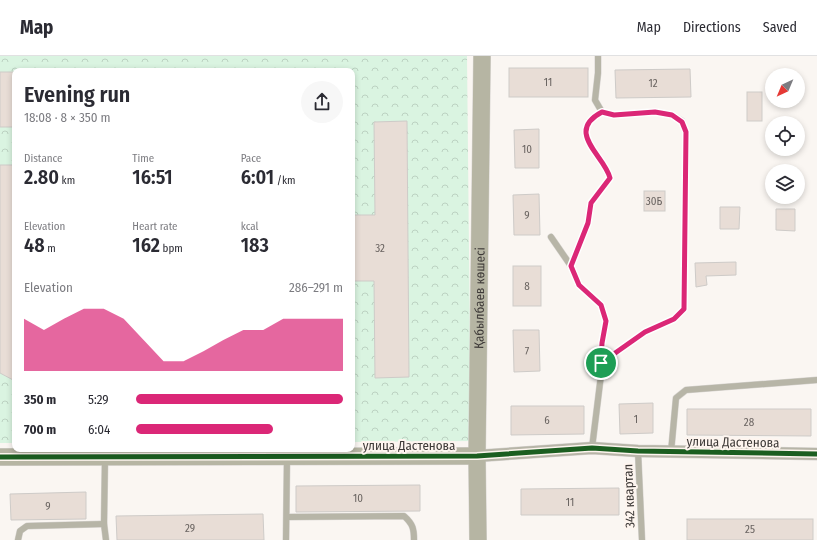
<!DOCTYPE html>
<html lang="en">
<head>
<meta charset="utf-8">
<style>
  :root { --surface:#fff; --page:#f7f7f7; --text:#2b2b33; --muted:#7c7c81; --line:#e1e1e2; --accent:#db2777 }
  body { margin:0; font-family:"Fira Sans Condensed",sans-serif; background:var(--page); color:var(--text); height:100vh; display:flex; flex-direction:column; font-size:15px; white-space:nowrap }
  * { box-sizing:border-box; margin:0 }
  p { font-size:13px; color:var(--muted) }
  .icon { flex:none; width:22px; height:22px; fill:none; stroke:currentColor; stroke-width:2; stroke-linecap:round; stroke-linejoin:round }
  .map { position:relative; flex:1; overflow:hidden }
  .side { position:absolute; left:12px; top:12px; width:343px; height:384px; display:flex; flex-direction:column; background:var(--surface); border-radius:8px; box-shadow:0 2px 6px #0003 }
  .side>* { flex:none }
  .needle { width:26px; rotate:224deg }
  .controls { position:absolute; left:765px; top:12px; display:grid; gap:8px }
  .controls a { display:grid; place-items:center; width:40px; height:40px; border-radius:50%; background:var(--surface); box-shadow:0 2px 6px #0003; font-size:20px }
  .pin { position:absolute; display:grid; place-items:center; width:34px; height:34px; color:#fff; margin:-17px; border:2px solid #fff; border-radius:50%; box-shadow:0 1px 4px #0007 }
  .round { display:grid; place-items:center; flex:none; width:42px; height:42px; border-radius:21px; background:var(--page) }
  .headline { display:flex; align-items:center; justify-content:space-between; height:68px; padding:0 12px }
  h1 { font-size:22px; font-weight:600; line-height:30px }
  .stats { display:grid; grid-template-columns:repeat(3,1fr); gap:6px; height:68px; padding:4px 12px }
  .stats div { display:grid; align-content:center }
  .stats b { font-size:20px; font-weight:600 }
  .stats small { font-size:11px; font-weight:400 }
  .stats p { font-size:11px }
  .chart { height:112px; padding:8px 12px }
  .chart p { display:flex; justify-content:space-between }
  .chart svg { width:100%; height:72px; margin-top:4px; fill:var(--accent); opacity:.7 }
  ul { padding:0 12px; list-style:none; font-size:13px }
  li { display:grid; grid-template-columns:64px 48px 1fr; align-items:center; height:30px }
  li i { height:10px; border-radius:5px; background:var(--accent) }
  header { display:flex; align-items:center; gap:24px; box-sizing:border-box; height:56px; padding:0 20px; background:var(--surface); border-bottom:1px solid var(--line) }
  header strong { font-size:19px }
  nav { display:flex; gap:22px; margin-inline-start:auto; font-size:14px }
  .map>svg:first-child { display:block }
  .park { fill:url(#park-crowns) }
  .building { fill:#e8ddd6; stroke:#cecbc8 }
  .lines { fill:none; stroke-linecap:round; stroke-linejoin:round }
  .lane-casing { stroke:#d7d4d1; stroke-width:7 }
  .street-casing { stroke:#d7d4d1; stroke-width:13 }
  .secondary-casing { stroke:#d7d4d1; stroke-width:18 }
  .lane { stroke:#b7b5a7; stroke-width:6 }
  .street { stroke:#b7b5a7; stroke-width:12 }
  .secondary { stroke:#b6b5a3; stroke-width:17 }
  .cycleway-casing { stroke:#fef5ef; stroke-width:8 }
  .cycleway { stroke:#1b5e20; stroke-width:5 }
  .route-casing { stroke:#fff; stroke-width:8 }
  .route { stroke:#db2777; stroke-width:5 }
  .labels { text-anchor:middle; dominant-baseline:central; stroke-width:4; stroke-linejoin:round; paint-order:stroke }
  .number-label { font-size:11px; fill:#6a6461 }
  .street-label { font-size:13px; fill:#3e3a38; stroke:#fef5ef }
</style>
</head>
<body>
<header>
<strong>Map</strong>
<nav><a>Map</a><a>Directions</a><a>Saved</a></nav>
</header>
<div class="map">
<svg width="817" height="484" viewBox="0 0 817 484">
  <defs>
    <pattern id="park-crowns" width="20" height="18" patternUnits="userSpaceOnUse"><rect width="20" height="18" fill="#daf4e1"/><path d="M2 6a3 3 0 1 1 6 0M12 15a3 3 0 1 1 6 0" fill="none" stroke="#bcd2c2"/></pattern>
  </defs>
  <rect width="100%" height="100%" fill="#faf6f2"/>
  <polygon class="park" points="0,0 467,0 471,385 352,386 352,15 15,15 15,387 0,387"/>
  <g class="building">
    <rect x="509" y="12" width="79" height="29"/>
    <polygon points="690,13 691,41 616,42 615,14"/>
    <rect x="0" y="16" width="15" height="55"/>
    <rect x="747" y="36" width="15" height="29"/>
    <polygon points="407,65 409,321 375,322 374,225 352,225 352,159 375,159 374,66"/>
    <polygon points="539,73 539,112 515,112 514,74"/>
    <polygon points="0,109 15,109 15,325 0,317"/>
    <rect x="644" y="135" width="21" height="20"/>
    <polygon points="539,138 540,179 514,179 513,139"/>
    <polygon points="720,151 740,151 739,173 720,173"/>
    <polygon points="776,153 795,153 795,175 776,174"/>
    <polygon points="736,206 736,219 706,220 707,229 696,231 695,207"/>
    <rect x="513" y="210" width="28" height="40"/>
    <polygon points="513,274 539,274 540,315 514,316"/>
    <polygon points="653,347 653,377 620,378 619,348"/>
    <polygon points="511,350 584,350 584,378 511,379"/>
    <polygon points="687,353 811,353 811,380 687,379"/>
    <polygon points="420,429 420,455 296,456 296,430"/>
    <polygon points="619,432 619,459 521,459 521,433"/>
    <polygon points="86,436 86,463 11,464 10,438"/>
    <polygon points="263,458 264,484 117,484 116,460"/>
    <rect x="687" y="463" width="126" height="21"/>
  </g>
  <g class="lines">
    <g class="lane-casing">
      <g id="lane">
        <polyline points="598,0 598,17 595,44 602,56 614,59 655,56 672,59 682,65 686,77 684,253 674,263 645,276 601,307"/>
        <polyline points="551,181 571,210 579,229 601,249 606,265 602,287 601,319 592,392"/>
        <path d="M571,210l17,-43 3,-20 19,-25c-5,-22 -46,-46 -8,-66"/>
        <polyline points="638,395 642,484"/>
        <polyline points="671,396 676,342 686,334 817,324"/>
        <polyline points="105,402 104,468 106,484"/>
        <path d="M287,461l117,-1c9,8 10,13 10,24"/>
        <polyline points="18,484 20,475 27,470 104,468"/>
        <polyline points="286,484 287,402"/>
      </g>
    </g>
    <g class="street-casing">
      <polyline id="street" points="477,400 592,392 638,395 817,398"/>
    </g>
    <g class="secondary-casing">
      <g id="secondary">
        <polyline points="0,401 477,400"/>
        <path id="s1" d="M478,484l-1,-84 5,-400"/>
      </g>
    </g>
    <use href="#lane" class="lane"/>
    <use href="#street" class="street"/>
    <use href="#secondary" class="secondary"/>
    <g class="cycleway-casing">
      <polyline id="cycleway" points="0,401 477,400 592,392 638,395 817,398"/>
    </g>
    <use href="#cycleway" class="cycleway"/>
  </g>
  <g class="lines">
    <g class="route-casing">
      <path id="route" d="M602,56l12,3 41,-3 17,3 10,7 4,10 -2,177 -10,10 -29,13 -44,31 1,-20 4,-22 -5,-16 -22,-20 -8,-19 17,-43 3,-20 19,-25c-5,-22 -46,-46 -8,-66z"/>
    </g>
    <use href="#route" class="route"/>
  </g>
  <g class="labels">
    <g class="number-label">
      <text x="548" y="26">11</text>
      <text x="653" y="27">12</text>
      <text x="527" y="93">10</text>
      <text x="654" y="145">30Б</text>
      <text x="527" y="159">9</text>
      <text x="380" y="192">32</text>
      <text x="527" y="230">8</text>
      <text x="527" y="295">7</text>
      <text x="636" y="363">1</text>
      <text x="547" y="364">6</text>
      <text x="749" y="366">28</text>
      <text x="358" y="442">10</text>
      <text x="570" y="446">11</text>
      <text x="48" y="450">9</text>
      <text x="190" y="472">29</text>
      <text x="750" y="473">25</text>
    </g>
    <g class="street-label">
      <text stroke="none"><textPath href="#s1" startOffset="242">Қабылбаев көшесі</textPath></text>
      <text transform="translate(733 386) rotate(1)">улица Дастенова</text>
      <text x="409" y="389">улица Дастенова</text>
      <text transform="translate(629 440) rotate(-92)">342 квартал</text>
    </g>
  </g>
</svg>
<div class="controls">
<a><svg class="needle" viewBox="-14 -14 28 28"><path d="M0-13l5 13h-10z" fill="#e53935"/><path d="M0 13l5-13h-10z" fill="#7c7c81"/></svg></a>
<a><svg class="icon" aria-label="locate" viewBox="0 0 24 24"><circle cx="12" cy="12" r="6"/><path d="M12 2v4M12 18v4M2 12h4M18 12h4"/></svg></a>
<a><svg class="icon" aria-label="layers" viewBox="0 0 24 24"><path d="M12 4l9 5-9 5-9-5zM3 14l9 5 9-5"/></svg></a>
</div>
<div class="pin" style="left:601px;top:307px;background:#1e9e55"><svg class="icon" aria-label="arrive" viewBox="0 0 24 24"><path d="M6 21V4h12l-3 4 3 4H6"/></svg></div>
<section class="side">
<div class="headline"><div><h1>Evening run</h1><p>18:08 · 8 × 350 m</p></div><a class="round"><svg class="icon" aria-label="share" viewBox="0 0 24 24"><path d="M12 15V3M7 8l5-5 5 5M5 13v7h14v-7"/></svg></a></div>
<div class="stats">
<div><p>Distance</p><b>2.80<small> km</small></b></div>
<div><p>Time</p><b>16:51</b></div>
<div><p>Pace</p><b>6:01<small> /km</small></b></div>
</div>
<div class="stats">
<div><p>Elevation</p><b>48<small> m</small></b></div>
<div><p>Heart rate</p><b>162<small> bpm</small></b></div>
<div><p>kcal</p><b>183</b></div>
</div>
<div class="chart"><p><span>Elevation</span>286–291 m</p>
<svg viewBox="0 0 160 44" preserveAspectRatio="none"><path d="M0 44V12L10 19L20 12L30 6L40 6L50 12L60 25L70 38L80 38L90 32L100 25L110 19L120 19L130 12L140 12L150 12L160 12V44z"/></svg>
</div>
<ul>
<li><b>350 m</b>5:29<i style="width:100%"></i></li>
<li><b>700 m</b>6:04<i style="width:66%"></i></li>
</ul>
</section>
</div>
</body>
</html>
